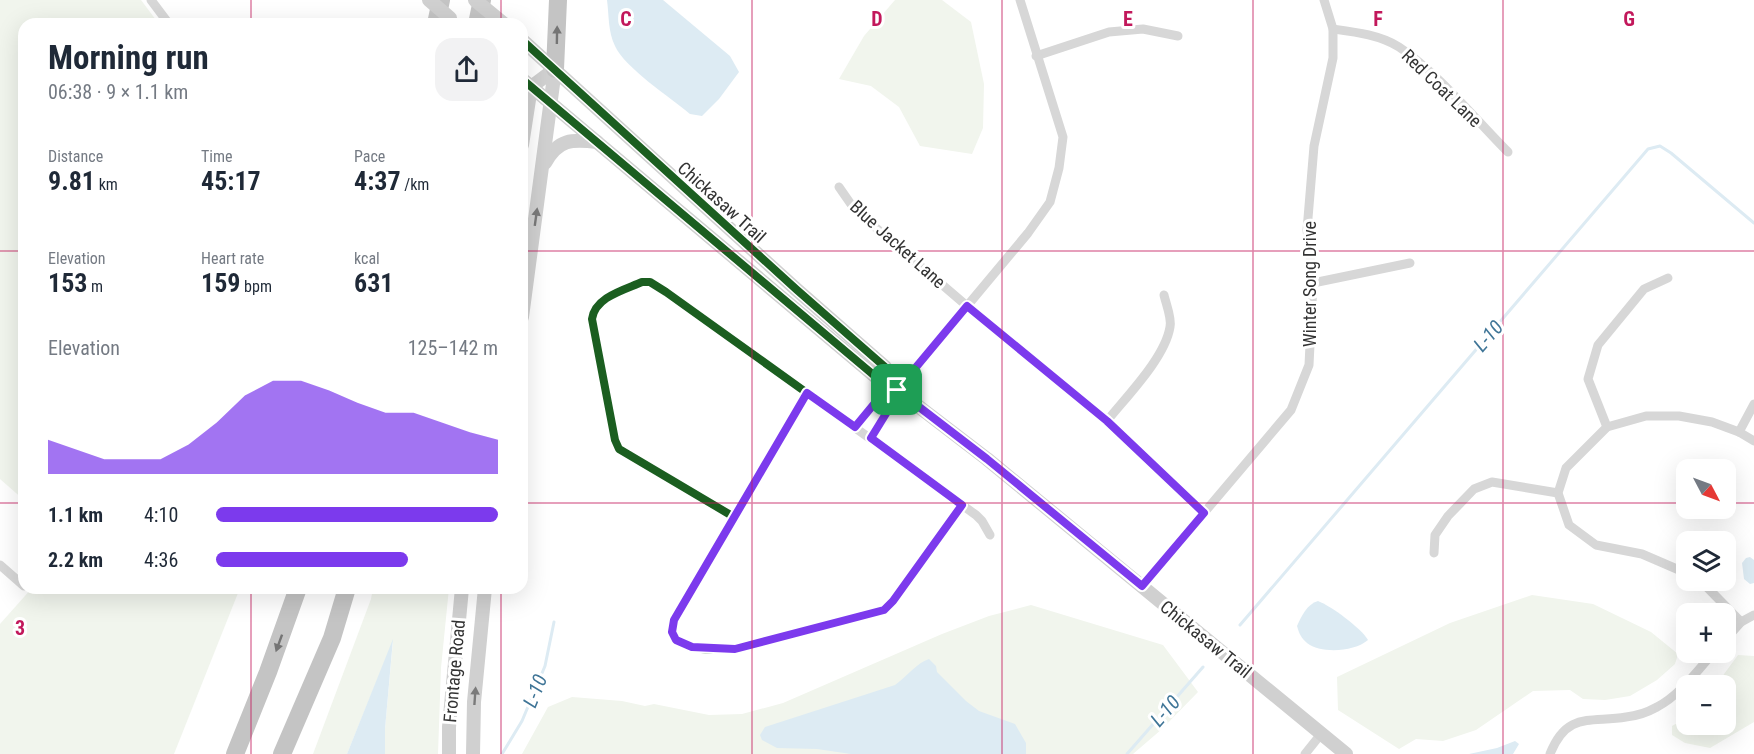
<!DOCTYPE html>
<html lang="en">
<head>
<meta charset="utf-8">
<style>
  :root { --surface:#fff; --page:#f2f2f3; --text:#1f2937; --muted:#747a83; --accent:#7c3aed }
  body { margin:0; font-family:"Roboto Condensed",sans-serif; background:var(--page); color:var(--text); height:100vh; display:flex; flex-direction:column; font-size:22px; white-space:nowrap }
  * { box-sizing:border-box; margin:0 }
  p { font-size:20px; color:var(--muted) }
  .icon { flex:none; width:33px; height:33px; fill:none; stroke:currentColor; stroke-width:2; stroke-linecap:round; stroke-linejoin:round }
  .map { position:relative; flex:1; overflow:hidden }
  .sheet { position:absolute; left:18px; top:18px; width:510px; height:576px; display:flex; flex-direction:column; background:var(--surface); border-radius:18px; box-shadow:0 6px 24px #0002 }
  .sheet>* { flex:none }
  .needle { width:39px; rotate:131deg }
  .tools { position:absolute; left:1676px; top:459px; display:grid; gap:12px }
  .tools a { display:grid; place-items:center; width:60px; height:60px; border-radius:12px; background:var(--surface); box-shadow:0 6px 24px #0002; font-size:30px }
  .pin { position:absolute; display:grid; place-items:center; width:51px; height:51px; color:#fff; margin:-26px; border-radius:12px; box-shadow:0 3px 9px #0006 }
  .round { display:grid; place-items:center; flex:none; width:63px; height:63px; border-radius:18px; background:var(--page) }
  .overview { display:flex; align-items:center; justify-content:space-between; height:102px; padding:0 30px }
  h1 { font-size:33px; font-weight:700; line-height:45px }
  .figures { display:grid; grid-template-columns:repeat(3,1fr); gap:9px; height:102px; padding:6px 30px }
  .figures div { display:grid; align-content:center }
  .figures b { font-size:26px; font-weight:700 }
  .figures small { font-size:16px; font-weight:400 }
  .figures p { font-size:16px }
  .chart { height:168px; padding:12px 30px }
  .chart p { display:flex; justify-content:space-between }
  .chart svg { width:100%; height:108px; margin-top:6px; fill:var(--accent); opacity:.7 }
  ul { padding:0 30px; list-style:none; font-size:20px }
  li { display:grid; grid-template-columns:96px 72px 1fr; align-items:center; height:45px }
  li i { height:15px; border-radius:8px; background:var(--accent) }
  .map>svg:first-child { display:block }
  .green { fill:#f1f5ed }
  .water { fill:#ddebf3 }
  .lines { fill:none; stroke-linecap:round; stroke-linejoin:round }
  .stream { stroke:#ddebf3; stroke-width:3 }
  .street { stroke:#d7d7d7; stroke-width:9 }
  .secondary { stroke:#d0d0d0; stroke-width:14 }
  .highway { stroke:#c4c4c4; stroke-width:18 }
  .secondary-bridge { stroke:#d0d0d0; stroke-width:14 }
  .cycleway-casing { stroke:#fff; stroke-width:11 }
  .cycleway { stroke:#1b5e20; stroke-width:8 }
  .oneway { fill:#747474 }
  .oneway2 { fill:#7a7a7a }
  .route-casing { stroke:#fff; stroke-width:12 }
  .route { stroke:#7c3aed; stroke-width:8 }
  .grid { fill:none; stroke:#c2185b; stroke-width:1.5; stroke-opacity:0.55 }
  .labels { text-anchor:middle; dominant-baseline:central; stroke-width:6; stroke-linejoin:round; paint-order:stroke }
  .street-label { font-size:18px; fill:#333; stroke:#fff }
  .water-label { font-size:20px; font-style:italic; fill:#3f7597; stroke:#fff }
  .grid-label { font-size:20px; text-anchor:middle; font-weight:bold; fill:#c2185b; stroke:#fff; stroke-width:6; stroke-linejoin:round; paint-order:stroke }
</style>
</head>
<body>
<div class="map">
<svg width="1754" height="754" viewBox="0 0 1754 754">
  <rect width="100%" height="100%" fill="#fff"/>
  <g class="green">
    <polygon points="0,0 141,0 159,24 24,24 24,500 0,479"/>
    <polygon points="895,0 942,0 971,22 984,84 983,128 972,154 920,146 899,107 871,86 839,79 864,36"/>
    <polygon points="32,588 240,588 174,754 0,754 0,624"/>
    <polygon points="373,588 449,588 441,668 438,754 385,754 385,729 393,641 347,754 313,754 371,599"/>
    <polygon points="1532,595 1593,604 1651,632 1678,654 1675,664 1657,680 1630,696 1605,700 1583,699 1570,690 1533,691 1476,730 1443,741 1416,739 1399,749 1338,710 1337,677 1450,623"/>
    <polygon points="1031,605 1163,645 1198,692 1162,729 1133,754 522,754 548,707 572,697 622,701 645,706 654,704 709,715 742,714 783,703 942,634 989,616"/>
    <polygon points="1738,655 1754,656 1754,722 1710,748 1685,743 1672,735 1672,726 1686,718 1686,724 1725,724 1725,686 1716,685"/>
  </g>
  <g class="water">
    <path d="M607,0h56l67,56 9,16 -20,27 -17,17 -12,-2c-19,-16 -66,-47 -75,-68 -7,-14 -6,-31 -8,-46z"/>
    <polygon points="1750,557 1754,560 1754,583 1750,584 1744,579 1742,563 1746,558"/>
    <path d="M1318,601c13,5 43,27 50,39 -14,12 -47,14 -61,3 -6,-5 -8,-10 -10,-17 4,-9 10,-22 21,-25z"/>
    <polygon points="393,639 385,729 385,754 347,754"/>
    <path d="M929,659l7,7 1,6 29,29 13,10 36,13 11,19v11h-175l-34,-5 -40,-1 -15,-8 -2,-5 5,-8 130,-42c10,-7 23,-23 34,-26z"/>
    <polygon points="1515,741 1519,744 1513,754 1469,754 1497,748"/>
  </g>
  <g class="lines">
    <g class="stream">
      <polyline points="1240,625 1648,149 1660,146 1671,153 1754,223"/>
      <polyline points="502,754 522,721 545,666 554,622"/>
      <polyline points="1127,754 1203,667"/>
    </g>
    <g class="street">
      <polyline points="151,0 169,24"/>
      <path d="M1333,29c22,3 47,6 66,18 38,25 77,73 109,105"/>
      <polyline points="1036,56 1109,32 1143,29 1178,36"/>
      <polyline points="839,187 855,210 988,324 1107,421 1204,513"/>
      <polyline points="1313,283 1410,263"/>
      <polyline points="807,393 976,515 982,521 990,535"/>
      <path d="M1107,421c19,-24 58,-63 63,-94 2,-9 -4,-23 -6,-32"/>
      <polyline points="855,427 879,398 897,390"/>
      <polyline points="1607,427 1588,379 1598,345 1644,289 1668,278"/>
      <polyline points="1739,432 1754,404"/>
      <polyline points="871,438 887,412 897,390 1028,233 1050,202 1059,168 1063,137 1020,0"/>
      <path d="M734,517l-115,-68 -4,-9 -23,-121c3,-22 32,-29 50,-37h8l16,10 141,101 -133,227 -2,12c8,21 44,18 63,17l149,-39 9,-9 69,-96"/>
      <polyline points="1434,553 1435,535 1448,516 1474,489 1492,482 1558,493"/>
      <polyline points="0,565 24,586"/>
      <polyline points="1686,573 1642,554 1596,545 1569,525 1558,493 1566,468 1607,427 1646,416 1679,416 1712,422 1739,432 1754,441"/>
      <polyline points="1700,580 1741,622"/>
      <polyline points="1142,586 1291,410 1309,365 1313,283 1307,230 1314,146 1333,58 1333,29 1324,0"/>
      <polyline points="1725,640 1741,622 1754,615"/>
      <polyline points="1305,754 1321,734"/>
      <path d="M1550,754c17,-43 41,-31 76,-37 11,-1 22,-5 31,-10 23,-12 40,-36 57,-55"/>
    </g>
    <g class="secondary">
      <polyline points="522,40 797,290 885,367 897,390"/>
      <polyline points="522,79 876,377 897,390 987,459 1346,754"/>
      <polyline points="522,145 531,87 555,69"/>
      <path d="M545,163c13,-24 27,-24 52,-21"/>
      <polyline points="522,317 555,69"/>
      <polyline points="449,754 449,727 462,588"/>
      <polyline points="473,754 474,702 485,588"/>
    </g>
    <g class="highway">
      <polyline points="436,24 441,0"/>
      <polyline points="477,24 482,0"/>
      <polyline points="555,69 558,0"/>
      <polyline points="235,754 268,672 298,588"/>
      <polyline points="282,754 332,638 347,588"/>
    </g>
    <g class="secondary-bridge">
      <polyline points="429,0 450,18"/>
      <polyline points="475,0 504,24"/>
    </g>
    <g class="cycleway-casing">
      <g id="cycleway">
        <polyline points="522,40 797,290 885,367 897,390"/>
        <polyline points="522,79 876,377 897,390 1021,486"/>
        <path d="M734,517l-115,-68 -4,-9 -23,-121c3,-22 32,-29 50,-37h8l16,10 141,101 -133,227 -2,12c8,21 44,18 63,17l149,-39 9,-9 69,-96"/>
      </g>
    </g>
    <use href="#cycleway" class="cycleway"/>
  </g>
  <defs><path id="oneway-solid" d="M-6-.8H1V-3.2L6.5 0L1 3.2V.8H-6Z" transform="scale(1.5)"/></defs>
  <g class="oneway">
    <use href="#oneway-solid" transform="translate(557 35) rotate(-89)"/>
    <use href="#oneway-solid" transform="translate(279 643) rotate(110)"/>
  </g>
  <g class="oneway2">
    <use href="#oneway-solid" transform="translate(536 217) rotate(-82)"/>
    <use href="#oneway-solid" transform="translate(475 696) rotate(-86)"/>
  </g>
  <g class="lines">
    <g class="route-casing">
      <polyline id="route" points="897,390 879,398 855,427 807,393 674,620 672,632 676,640 692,647 735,649 884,610 893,601 962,505 871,438 887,412 897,390 987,459 1142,586 1204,513 1107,421 967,306 897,390"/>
    </g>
    <use href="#route" class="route"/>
  </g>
  <path class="grid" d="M251,0v24M501,0v24M752,0v754M1002,0v754M1253,0v754M1503,0v754M0,251h24M522,251h1232M0,503h24M522,503h1164M1725,503h29M251,588v166M501,588v166"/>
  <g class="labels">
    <g class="street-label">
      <text transform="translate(1442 88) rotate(44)">Red Coat Lane</text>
      <text transform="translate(722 202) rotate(42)">Chickasaw Trail</text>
      <text transform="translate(898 244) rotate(42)">Blue Jacket Lane</text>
      <text transform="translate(1309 284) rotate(-90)">Winter Song Drive</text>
      <text transform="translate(1206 639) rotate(39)">Chickasaw Trail</text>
      <text transform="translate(454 671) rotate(-85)">Frontage Road</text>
    </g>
    <g class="water-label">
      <text transform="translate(1488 336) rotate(-49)">L-10</text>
      <text transform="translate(535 691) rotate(-68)">L-10</text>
      <text transform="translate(1165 711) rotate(-49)">L-10</text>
    </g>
  </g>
  <g class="grid-label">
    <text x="626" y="26">C</text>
    <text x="877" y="26">D</text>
    <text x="1128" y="26">E</text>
    <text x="1378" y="26">F</text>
    <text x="1629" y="26">G</text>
    <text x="20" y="635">3</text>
  </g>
</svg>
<div class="tools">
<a><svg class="needle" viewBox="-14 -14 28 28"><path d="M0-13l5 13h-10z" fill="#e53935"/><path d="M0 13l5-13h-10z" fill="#747a83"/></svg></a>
<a><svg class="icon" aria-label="layers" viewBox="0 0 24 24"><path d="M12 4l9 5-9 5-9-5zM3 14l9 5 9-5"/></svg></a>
<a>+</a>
<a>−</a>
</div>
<div class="pin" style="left:897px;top:390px;background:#1e9e55"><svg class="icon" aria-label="arrive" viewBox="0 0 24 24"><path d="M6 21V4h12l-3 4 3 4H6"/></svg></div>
<section class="sheet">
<div class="overview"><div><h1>Morning run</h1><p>06:38 · 9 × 1.1 km</p></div><a class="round"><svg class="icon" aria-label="share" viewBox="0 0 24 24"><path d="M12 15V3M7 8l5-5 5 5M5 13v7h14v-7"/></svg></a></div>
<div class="figures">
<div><p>Distance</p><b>9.81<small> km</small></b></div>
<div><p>Time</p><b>45:17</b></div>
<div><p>Pace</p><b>4:37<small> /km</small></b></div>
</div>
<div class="figures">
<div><p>Elevation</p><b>153<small> m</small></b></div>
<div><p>Heart rate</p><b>159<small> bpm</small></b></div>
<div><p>kcal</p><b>631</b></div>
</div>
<div class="chart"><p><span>Elevation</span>125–142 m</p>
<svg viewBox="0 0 160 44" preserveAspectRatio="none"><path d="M0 44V30L10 34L20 38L30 38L40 38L50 32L60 23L70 12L80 6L90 6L100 10L110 15L120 19L130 19L140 23L150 27L160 30V44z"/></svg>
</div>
<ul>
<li><b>1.1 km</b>4:10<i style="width:100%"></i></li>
<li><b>2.2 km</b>4:36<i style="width:68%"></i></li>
</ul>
</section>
</div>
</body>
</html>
